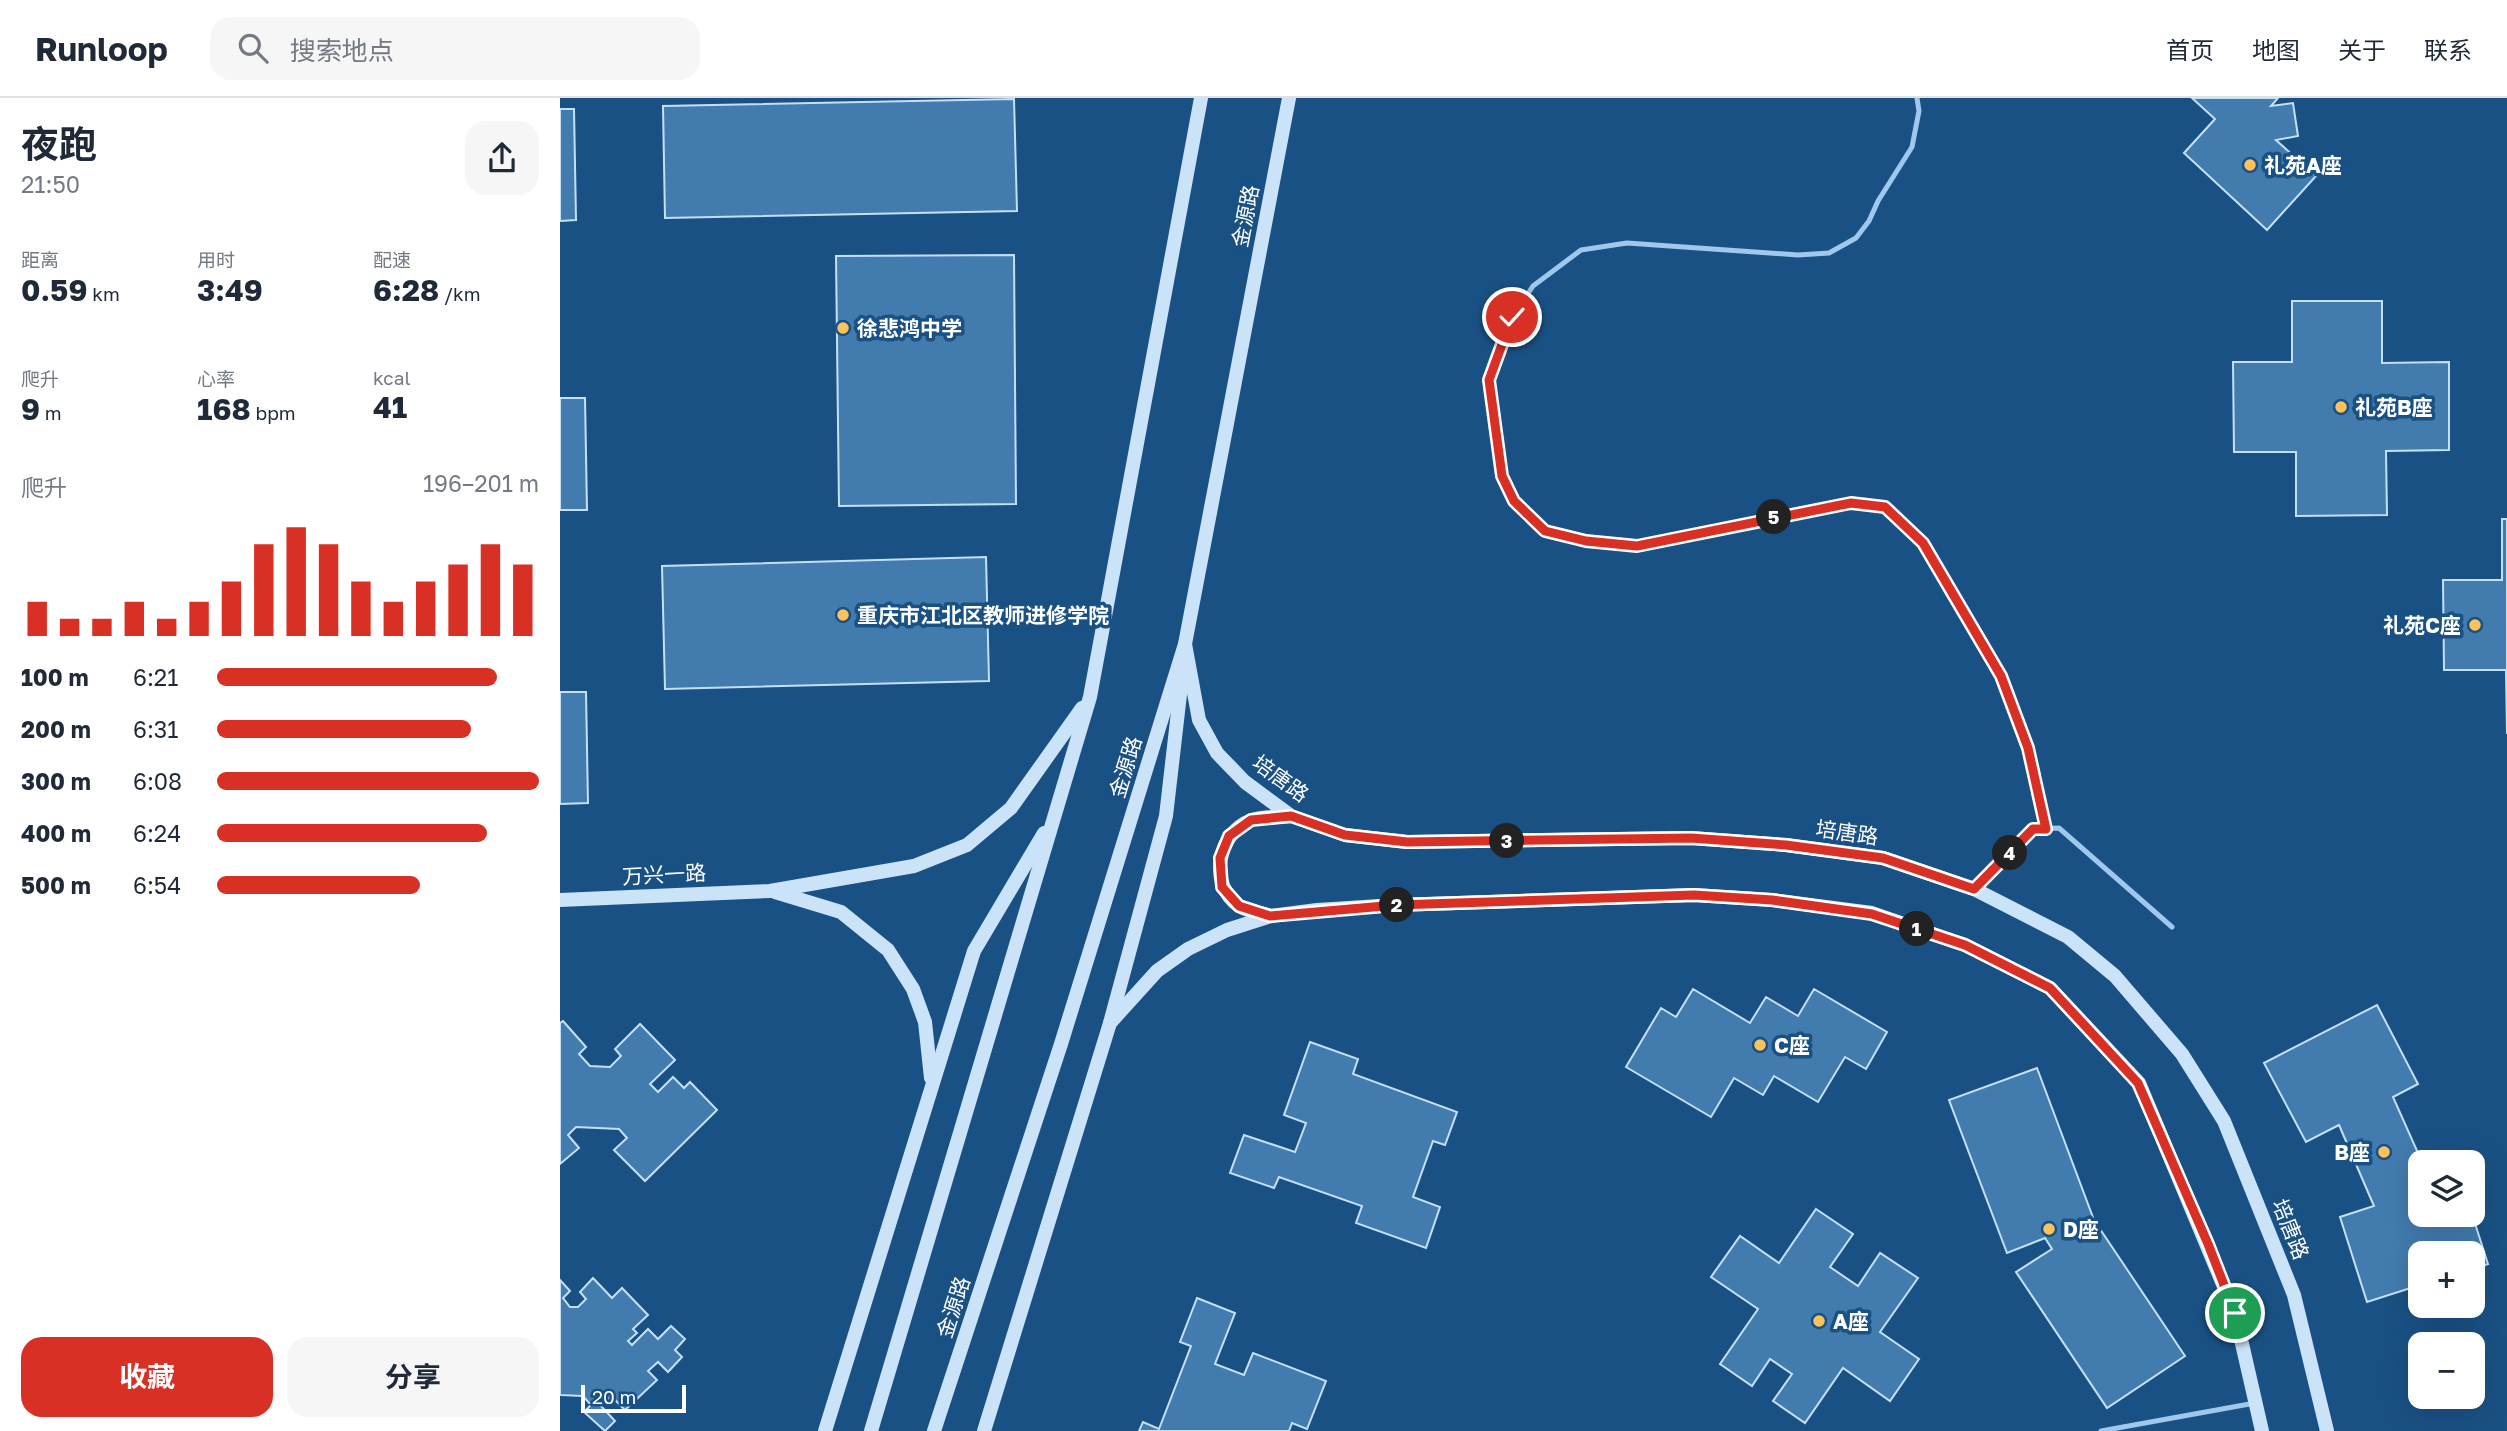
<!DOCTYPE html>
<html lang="zh">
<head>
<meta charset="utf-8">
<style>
  :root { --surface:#fff; --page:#f6f6f7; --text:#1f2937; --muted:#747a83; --line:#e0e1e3; --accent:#d93025 }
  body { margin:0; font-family:"Golos Text","Noto Sans SC",sans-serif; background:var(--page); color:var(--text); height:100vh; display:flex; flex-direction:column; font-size:26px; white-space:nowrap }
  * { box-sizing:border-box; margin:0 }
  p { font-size:23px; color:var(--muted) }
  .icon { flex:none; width:38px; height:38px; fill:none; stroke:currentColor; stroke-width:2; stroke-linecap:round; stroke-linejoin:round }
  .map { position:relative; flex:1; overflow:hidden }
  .side { display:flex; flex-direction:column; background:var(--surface); width:560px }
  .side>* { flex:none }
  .controls { position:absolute; left:1848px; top:1052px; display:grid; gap:14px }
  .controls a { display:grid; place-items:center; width:77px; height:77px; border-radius:14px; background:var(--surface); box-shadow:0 7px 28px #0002; font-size:35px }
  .scale { position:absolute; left:21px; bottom:18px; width:105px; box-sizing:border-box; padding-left:7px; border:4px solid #fff; border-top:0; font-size:19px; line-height:24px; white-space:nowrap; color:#fff; -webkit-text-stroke:5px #1a5184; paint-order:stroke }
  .pin { position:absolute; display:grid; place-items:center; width:60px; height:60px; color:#fff; margin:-30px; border:4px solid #fff; border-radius:50%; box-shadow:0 2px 7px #0007 }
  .km { position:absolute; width:35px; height:35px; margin:-18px; border-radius:50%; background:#222; color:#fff; font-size:19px; line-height:35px; text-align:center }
  .round { display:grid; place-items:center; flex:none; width:74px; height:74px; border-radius:21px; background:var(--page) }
  .headline { display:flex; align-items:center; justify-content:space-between; height:119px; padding:0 21px }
  h1 { font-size:38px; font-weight:700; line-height:52px }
  .stats { display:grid; grid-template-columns:repeat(3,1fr); gap:10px; height:119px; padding:7px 21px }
  .stats div { display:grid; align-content:center }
  .stats b { font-size:30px; font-weight:700 }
  .stats small { font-size:19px; font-weight:400 }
  .stats p { font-size:19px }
  .chart { height:196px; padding:14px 21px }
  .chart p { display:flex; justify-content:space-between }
  .chart svg { width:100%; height:126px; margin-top:7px; stroke:var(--accent); stroke-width:6 }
  .cta { display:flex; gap:14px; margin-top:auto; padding:14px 21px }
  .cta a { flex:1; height:80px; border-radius:21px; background:var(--accent); color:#fff; font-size:28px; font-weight:700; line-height:80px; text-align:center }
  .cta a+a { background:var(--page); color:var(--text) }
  ul { padding:0 21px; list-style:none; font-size:23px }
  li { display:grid; grid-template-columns:112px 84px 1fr; align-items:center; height:52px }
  li i { height:18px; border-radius:9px; background:var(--accent) }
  header { display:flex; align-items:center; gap:42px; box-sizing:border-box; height:98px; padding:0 35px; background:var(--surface); border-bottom:2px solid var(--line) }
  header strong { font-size:33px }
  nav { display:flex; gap:38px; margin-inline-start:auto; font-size:24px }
  .search { width:490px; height:63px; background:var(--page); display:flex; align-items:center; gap:18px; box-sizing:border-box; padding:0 24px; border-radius:21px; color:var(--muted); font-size:26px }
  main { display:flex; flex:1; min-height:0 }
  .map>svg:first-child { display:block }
  .building { fill:#427bae; stroke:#c4e0f9; stroke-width:2 }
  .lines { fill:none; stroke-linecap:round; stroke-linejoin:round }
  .lane { stroke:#9fc8ec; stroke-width:5 }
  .secondary { stroke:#cbe3f8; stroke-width:14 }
  .route-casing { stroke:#fff; stroke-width:14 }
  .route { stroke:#d93025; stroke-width:9 }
  .poi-dot { fill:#fec25b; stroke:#1a5184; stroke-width:2.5 }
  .labels { text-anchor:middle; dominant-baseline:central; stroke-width:7; stroke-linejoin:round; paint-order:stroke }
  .poi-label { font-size:21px; font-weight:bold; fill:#fff; stroke:#1a5184; text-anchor:start }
  .street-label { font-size:21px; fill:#fff; stroke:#1a5184 }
</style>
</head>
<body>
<header>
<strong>Runloop</strong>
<div class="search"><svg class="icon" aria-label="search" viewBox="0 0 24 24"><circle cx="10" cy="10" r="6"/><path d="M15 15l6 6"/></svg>搜索地点</div>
<nav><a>首页</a><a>地图</a><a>关于</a><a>联系</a></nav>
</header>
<main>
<section class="side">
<div class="headline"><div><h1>夜跑</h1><p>21:50</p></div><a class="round"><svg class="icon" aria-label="share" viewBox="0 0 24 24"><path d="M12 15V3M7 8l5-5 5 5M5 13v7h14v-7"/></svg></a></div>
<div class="stats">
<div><p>距离</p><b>0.59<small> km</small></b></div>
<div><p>用时</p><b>3:49</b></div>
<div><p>配速</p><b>6:28<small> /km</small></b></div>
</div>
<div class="stats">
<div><p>爬升</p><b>9<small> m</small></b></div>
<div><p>心率</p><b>168<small> bpm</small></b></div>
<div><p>kcal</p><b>41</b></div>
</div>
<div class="chart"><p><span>爬升</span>196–201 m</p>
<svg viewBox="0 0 160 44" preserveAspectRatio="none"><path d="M5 44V32M15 44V38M25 44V38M35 44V32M45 44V38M55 44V32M65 44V25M75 44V12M85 44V6M95 44V12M105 44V25M115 44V32M125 44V25M135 44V19M145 44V12M155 44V19"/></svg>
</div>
<ul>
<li><b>100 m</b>6:21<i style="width:87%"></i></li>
<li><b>200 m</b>6:31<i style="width:79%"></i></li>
<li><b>300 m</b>6:08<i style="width:100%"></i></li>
<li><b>400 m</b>6:24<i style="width:84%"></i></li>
<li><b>500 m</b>6:54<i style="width:63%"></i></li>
</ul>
<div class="cta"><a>收藏</a><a>分享</a></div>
</section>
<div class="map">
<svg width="1947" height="1333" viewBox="0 0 1947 1333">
  <rect width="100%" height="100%" fill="#1a5184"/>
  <g class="building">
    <polygon points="1632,0 1718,0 1711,8 1733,5 1738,38 1716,42 1756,78 1707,132 1624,55 1655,21"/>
    <polygon points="454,1 457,113 105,120 103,8"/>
    <polygon points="0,11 14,11 16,122 0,123"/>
    <polygon points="454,157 456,406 279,408 276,158"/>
    <polygon points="1732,203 1822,203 1822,265 1889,264 1889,352 1826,353 1827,417 1736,418 1736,354 1674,354 1673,264 1732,264"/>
    <polygon points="0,300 25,300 27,412 0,412"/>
    <polygon points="1942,421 1947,421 1947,636 1946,572 1884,572 1883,482 1942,482"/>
    <polygon points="426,459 429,583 105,591 102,468"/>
    <polygon points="0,594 26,594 28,705 0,706"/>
    <polygon points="1133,891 1190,925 1206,899 1238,918 1254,891 1327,934 1306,971 1285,959 1258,1004 1214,978 1203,997 1174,980 1151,1019 1066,969 1101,910 1116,919"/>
    <polygon points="1817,907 1858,986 1833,999 1862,1064 1860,1064 1860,1116 1912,1116 1928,1166 1913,1171 1913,1155 1860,1155 1860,1187 1807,1204 1780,1119 1814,1108 1779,1027 1746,1044 1704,965"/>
    <polygon points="3,923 26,949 19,956 30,968 50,969 61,958 55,951 80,926 115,962 90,986 98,994 113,979 124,990 130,984 157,1012 85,1083 54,1052 67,1040 59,1031 16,1029 8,1037 19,1050 0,1066 0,925"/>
    <polygon points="750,944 798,961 793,976 897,1014 885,1047 873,1043 853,1099 880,1109 866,1150 796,1125 802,1108 719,1079 714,1090 670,1075 684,1037 735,1054 746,1025 724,1017"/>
    <polygon points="1477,970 1534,1122 1625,1258 1547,1310 1456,1174 1492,1151 1485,1140 1447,1155 1389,1002"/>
    <polygon points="1256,1111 1293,1136 1270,1169 1298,1188 1320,1155 1358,1180 1320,1234 1359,1261 1330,1303 1283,1270 1245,1325 1213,1303 1232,1276 1210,1261 1192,1288 1160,1266 1198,1211 1151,1179 1180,1138 1219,1165"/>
    <polygon points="33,1180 52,1200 62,1190 88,1217 73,1231 77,1235 68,1243 72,1247 88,1231 98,1241 111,1228 125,1241 115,1252 122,1259 108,1274 98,1264 88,1273 97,1282 65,1312 51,1298 41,1308 55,1323 45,1333 24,1314 31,1307 23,1298 0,1297 0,1182 10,1193 3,1200 10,1209 18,1209 26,1201 20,1194"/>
    <polygon points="637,1200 675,1215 655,1266 684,1277 693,1255 766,1283 747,1331 732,1325 729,1333 579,1333 583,1324 599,1331 631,1248 620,1244"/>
  </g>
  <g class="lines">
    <g class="lane">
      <polyline points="1357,0 1359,13 1352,49 1318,103 1309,123 1296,140 1269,155 1238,157 1067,145 1021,152 973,188 952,220 929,282 942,378 954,403 985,433 1026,443 1077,448 1291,405 1325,409 1363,445 1441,578 1468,650 1486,731"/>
      <polyline points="1416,789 1473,731 1499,730 1612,829"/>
      <polyline points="1541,1333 1695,1305"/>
    </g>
    <g class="secondary">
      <polyline points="625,546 639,622 657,655 685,684 731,718 785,737 847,744 1131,740 1226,747 1323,760 1414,791 1508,839 1555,878 1622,956 1664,1023 1734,1197 1767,1333"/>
      <polyline points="215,794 281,814 328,852 353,891 365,924 371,980"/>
      <polyline points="0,802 210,793 354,768 407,747 451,710 522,610"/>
      <path d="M711,818c-10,-3 -24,-5 -32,-10 -31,-21 -22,-74 13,-86 11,-4 27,-3 39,-4"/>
      <polyline points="550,925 597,873 628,851 667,832 711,818 757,812 836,807 1134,797 1212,802 1312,815 1405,847 1490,890 1579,985 1675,1215 1702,1333"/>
      <polyline points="265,1333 414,853 484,735"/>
      <polyline points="311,1333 530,599 641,0"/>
      <polyline points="374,1333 501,946 625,546 729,0"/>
      <polyline points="424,1333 550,925 606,718 622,579"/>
    </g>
  </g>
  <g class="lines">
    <g class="route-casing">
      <polyline id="route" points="952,219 929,282 942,378 954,403 985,433 1026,443 1077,448 1291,405 1325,409 1363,445 1441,578 1468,650 1486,731 1473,731 1414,791 1323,760 1226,747 1131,740 847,744 785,737 731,718 691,722 669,738 660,760 662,789 679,808 710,818 836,807 1134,797 1212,802 1312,816 1405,847 1490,890 1578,985 1648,1146 1675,1215"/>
    </g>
    <use href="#route" class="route"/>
  </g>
  <g class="poi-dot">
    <circle cx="1690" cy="67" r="7"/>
    <circle cx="283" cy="230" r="7"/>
    <circle cx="1781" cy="309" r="7"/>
    <circle cx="283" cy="517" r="7"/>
    <circle cx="1915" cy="527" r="7"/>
    <circle cx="1200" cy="947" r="7"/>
    <circle cx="1824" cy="1054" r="7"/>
    <circle cx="1489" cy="1131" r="7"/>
    <circle cx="1259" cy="1223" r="7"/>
  </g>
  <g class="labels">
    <g class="poi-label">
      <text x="1704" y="67">礼苑A座</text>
      <text x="297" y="230">徐悲鸿中学</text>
      <text x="1795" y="309">礼苑B座</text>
      <text x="297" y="517">重庆市江北区教师进修学院</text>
      <text x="1901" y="527" text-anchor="end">礼苑C座</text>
      <text x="1214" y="947">C座</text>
      <text x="1810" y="1054" text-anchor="end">B座</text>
      <text x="1503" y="1131">D座</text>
      <text x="1273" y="1223">A座</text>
    </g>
    <g class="street-label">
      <text transform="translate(685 118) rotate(-79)">金源路</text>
      <text transform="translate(565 669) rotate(-73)">金源路</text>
      <text transform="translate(721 680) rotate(36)">培唐路</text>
      <text transform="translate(1287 734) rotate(8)">培唐路</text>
      <text transform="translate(104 776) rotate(-3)">万兴一路</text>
      <text transform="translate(1731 1131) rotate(68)">培唐路</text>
      <text transform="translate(393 1209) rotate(-72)">金源路</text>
    </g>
  </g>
</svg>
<div class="controls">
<a><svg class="icon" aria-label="layers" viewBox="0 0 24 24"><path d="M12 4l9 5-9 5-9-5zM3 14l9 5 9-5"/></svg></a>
<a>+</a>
<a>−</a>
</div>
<div class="scale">20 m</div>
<div class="pin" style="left:1675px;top:1215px;background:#1e9e55"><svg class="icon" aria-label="arrive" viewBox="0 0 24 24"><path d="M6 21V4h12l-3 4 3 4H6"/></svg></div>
<div class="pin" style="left:952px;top:219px;background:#d93025"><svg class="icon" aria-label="check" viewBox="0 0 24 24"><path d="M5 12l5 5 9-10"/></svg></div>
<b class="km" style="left:1357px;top:831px">1</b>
<b class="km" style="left:837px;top:807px">2</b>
<b class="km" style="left:947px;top:743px">3</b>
<b class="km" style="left:1450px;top:755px">4</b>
<b class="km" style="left:1214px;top:419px">5</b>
</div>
</main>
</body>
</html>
